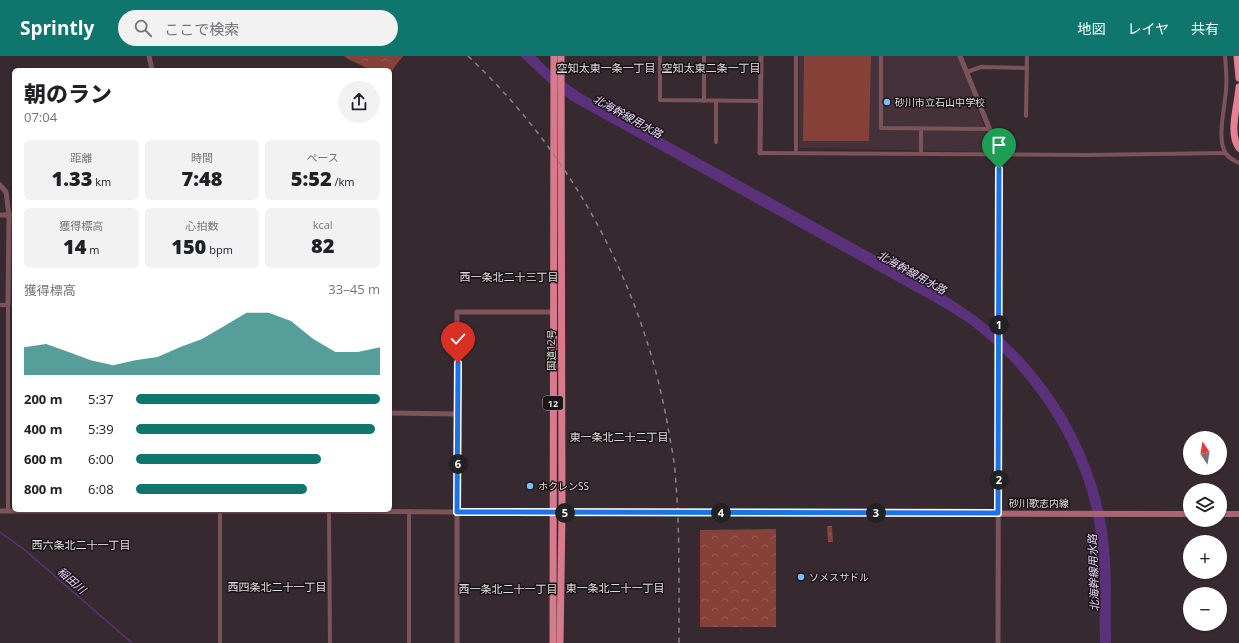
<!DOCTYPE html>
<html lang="ja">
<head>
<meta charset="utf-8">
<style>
  :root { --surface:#fff; --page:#f2f2f2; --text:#202124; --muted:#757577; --accent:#0f766e }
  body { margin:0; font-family:"Open Sans","Noto Sans JP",sans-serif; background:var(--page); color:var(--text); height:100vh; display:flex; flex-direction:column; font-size:15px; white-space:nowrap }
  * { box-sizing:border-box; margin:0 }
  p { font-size:13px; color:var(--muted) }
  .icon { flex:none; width:22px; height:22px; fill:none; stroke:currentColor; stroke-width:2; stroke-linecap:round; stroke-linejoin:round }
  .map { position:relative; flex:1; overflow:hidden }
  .drawer { position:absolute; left:12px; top:12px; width:380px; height:444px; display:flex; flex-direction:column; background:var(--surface); border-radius:6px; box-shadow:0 1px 3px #0004 }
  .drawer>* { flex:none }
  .needle { width:26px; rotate:348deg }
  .tools { position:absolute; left:1183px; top:375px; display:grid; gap:8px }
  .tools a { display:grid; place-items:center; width:44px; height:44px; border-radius:50%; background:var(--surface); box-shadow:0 1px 3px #0004; font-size:20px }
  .pin { position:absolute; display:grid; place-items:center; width:34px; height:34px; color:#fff; margin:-41px -17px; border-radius:50% 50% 50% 0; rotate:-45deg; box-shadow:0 0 4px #0007 }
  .pin .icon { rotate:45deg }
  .km { position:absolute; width:20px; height:20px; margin:-10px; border-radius:50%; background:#222; color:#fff; font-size:11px; line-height:20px; text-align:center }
  .round { display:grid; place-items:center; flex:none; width:42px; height:42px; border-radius:21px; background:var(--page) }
  .summary { display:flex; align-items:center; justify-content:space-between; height:68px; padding:0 12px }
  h1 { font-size:22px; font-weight:800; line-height:30px }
  .metrics { display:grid; grid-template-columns:repeat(3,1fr); gap:6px; height:68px; padding:4px 12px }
  .metrics div { display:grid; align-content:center; border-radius:6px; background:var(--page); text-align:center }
  .metrics b { font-size:20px; font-weight:800 }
  .metrics small { font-size:11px; font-weight:400 }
  .metrics p { font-size:11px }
  .chart { height:112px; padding:8px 12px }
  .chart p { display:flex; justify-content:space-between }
  .chart svg { width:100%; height:72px; margin-top:4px; fill:var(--accent); opacity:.7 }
  ul { padding:0 12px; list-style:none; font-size:13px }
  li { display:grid; grid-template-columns:64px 48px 1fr; align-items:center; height:30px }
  li i { height:10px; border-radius:5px; background:var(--accent) }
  header { display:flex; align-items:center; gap:24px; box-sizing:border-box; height:56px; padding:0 20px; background:var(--accent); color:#fff }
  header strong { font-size:19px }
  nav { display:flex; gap:22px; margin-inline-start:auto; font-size:14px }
  .search { width:280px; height:36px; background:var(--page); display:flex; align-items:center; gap:10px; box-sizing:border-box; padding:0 14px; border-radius:22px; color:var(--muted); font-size:15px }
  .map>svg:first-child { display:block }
  .built { fill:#44313a }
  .grass { fill:url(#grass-dots) }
  .forest { fill:url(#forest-crowns) }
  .garden { fill:#864138 }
  .water { fill:#5c317b }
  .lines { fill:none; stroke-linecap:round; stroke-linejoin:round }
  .stream { stroke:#5c317b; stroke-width:1.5 }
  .minor { stroke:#7c5359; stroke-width:4 }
  .tertiary { stroke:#7c5359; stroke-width:5 }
  .secondary { stroke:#a76671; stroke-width:6 }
  .trunk { stroke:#d77a8b; stroke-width:7 }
  .motorway { stroke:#e68193; stroke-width:7 }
  .rail { stroke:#8b8185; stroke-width:1.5; stroke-dasharray:5 5; stroke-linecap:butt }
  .route-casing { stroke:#fff; stroke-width:8 }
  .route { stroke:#1a73e8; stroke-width:5 }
  .poi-dot { fill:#7fbdfa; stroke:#1a1517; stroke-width:1.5 }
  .labels { text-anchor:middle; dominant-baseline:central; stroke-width:3; stroke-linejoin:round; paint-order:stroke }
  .shield { fill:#1a1517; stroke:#a7a0a2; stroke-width:1 }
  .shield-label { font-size:9px; font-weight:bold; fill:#e3dbde }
  .poi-label { font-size:10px; fill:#e3dbde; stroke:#1a1517; text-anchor:start }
  .street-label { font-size:10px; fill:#e3dbde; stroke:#1a1517 }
  .neighbourhood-label { font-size:11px; fill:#e3dbde; stroke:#1a1517 }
  .water-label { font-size:11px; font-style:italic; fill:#e9d3fd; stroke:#1a1517 }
</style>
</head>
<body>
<header>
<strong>Sprintly</strong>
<div class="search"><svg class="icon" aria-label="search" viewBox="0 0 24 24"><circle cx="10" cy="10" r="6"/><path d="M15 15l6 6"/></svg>ここで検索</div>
<nav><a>地図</a><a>レイヤ</a><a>共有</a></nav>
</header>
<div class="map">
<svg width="1239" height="587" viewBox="0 0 1239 587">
  <defs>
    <pattern id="grass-dots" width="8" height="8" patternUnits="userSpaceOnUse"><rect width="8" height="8" fill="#864138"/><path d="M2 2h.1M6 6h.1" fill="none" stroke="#975c54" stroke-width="1.8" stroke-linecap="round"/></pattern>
    <pattern id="forest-crowns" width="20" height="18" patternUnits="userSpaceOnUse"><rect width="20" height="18" fill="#864138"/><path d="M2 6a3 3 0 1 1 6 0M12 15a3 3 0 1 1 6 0" fill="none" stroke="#975c54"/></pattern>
  </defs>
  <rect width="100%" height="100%" fill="#362a30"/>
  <polygon class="built" points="799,0 958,0 994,96 799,92"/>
  <polygon class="grass" points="827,470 832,470 833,486 828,486"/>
  <g class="forest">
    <polygon points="344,0 403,0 390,17 390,14 371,14 348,3"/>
    <polygon points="776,473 776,571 700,571 700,474"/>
  </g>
  <polygon class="garden" points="804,0 871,0 869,85 803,85"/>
  <path class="water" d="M520,0h16c13,15 29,27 46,38l347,191c21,14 43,27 62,43 59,49 102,121 115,197 7,38 4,79 5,118h-11c-1,-36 1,-73 -4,-109 -9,-77 -56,-152 -115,-201 -14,-12 -30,-21 -45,-30l-366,-203 -21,-17z"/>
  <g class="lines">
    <polyline class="stream" points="0,476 26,495 132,587"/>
    <g class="minor">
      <polyline points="660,0 660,44 761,45"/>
      <polyline points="881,0 881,72 990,73"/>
      <path d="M1225,0c1,11 2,23 1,34 -1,16 -9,48 -1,62 3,6 8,8 14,11"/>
      <polyline points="967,16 981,11 1027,12"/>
      <polyline points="704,45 704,0"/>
      <polyline points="716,45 716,86"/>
      <polyline points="1026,60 1027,0"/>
      <polyline points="921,73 921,98"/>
      <polyline points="760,97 1087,99 1225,97"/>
      <polyline points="796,97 796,0"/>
      <polyline points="0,249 8,249 8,454"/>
      <polyline points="329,454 330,587"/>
      <polyline points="409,455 409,587"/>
      <polyline points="220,587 220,454"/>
    </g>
    <g class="tertiary">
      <polyline points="149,0 152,14"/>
      <polyline points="960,0 994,84 999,113 998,587"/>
      <polyline points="760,97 761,0"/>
      <polyline points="0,129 6,136 9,159 8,249"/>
      <polyline points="0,159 14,159"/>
      <polyline points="390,357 458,358"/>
      <polyline points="0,455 329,455 552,457"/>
      <polyline points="457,587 457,256 554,256"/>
    </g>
    <g class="secondary">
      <polyline points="552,457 1190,458"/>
      <polyline points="1220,458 1239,458"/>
    </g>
    <g class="trunk">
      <polyline points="553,587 554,0"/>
      <polyline points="560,587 562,457 561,0"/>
    </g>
    <g class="motorway">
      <polyline points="1237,0 1239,22"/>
      <path d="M1239,31c-1,18 -11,46 0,61"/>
    </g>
    <path class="rail" d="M468,0c106,100 177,233 201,377 2,12 5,25 6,38 5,57 4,115 4,172"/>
  </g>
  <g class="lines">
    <g class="route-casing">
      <polyline id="route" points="458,307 457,456 998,457 999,113"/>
    </g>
    <use href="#route" class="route"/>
  </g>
  <g class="poi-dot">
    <circle cx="887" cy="46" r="4"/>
    <circle cx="530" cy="430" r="4"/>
    <circle cx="801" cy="521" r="4"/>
  </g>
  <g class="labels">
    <rect class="shield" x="543" y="340" width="20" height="14" rx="3"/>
    <g class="shield-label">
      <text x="553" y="347">12</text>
    </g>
    <g class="poi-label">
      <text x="895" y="46">砂川市立石山中学校</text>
      <text x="538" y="430">ホクレンSS</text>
      <text x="809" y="521">ソメスサドル</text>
    </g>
    <g class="street-label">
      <text transform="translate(551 294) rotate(-90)">国道12号</text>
      <text x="1039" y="447">砂川歌志内線</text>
    </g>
    <g class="neighbourhood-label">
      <text x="606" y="11">空知太東一条一丁目</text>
      <text x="711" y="11">空知太東二条一丁目</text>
      <text x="509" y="220">西一条北二十三丁目</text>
      <text x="619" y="380">東一条北二十二丁目</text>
      <text x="81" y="488">西六条北二十一丁目</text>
      <text x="277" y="530">西四条北二十一丁目</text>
      <text x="615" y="531">東一条北二十一丁目</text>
      <text x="508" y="532">西一条北二十一丁目</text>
    </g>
    <g class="water-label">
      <text transform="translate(628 60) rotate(29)">北海幹線用水路</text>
      <text transform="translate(912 216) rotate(29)">北海幹線用水路</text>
      <text transform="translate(1093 517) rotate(-92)">北海幹線用水路</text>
      <text transform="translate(72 524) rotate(41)">稲田川</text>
    </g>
  </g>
</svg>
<div class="tools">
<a><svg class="needle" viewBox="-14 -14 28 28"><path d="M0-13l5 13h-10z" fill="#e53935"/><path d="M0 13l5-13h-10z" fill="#757577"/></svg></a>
<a><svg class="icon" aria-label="layers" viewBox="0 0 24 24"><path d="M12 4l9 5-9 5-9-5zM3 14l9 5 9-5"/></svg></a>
<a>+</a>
<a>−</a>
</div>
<div class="pin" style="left:999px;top:113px;background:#1e9e55"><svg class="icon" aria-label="arrive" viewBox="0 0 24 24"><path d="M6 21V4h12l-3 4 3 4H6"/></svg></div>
<div class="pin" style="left:458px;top:307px;background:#d93025"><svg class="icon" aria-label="check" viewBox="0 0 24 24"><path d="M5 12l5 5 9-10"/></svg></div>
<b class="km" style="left:999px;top:269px">1</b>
<b class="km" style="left:999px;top:424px">2</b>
<b class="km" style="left:876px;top:457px">3</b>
<b class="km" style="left:721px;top:457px">4</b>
<b class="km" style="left:565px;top:457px">5</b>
<b class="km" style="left:458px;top:408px">6</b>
<section class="drawer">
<div class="summary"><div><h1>朝のラン</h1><p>07:04</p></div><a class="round"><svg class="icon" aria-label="share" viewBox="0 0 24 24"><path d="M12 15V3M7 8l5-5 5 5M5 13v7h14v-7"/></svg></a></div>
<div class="metrics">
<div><p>距離</p><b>1.33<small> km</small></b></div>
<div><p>時間</p><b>7:48</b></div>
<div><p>ペース</p><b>5:52<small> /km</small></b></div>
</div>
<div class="metrics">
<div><p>獲得標高</p><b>14<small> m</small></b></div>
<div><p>心拍数</p><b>150<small> bpm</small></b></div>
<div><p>kcal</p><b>82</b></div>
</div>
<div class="chart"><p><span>獲得標高</span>33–45 m</p>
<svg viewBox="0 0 160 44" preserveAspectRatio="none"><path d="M0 44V27L10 25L20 30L30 35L40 38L50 35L60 33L70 27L80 22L90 14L100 6L110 6L120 11L130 22L140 30L150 30L160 27V44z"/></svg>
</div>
<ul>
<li><b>200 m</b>5:37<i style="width:100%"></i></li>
<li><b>400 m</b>5:39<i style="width:98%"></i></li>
<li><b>600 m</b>6:00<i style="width:76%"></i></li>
<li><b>800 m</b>6:08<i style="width:70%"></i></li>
</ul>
</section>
</div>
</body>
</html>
